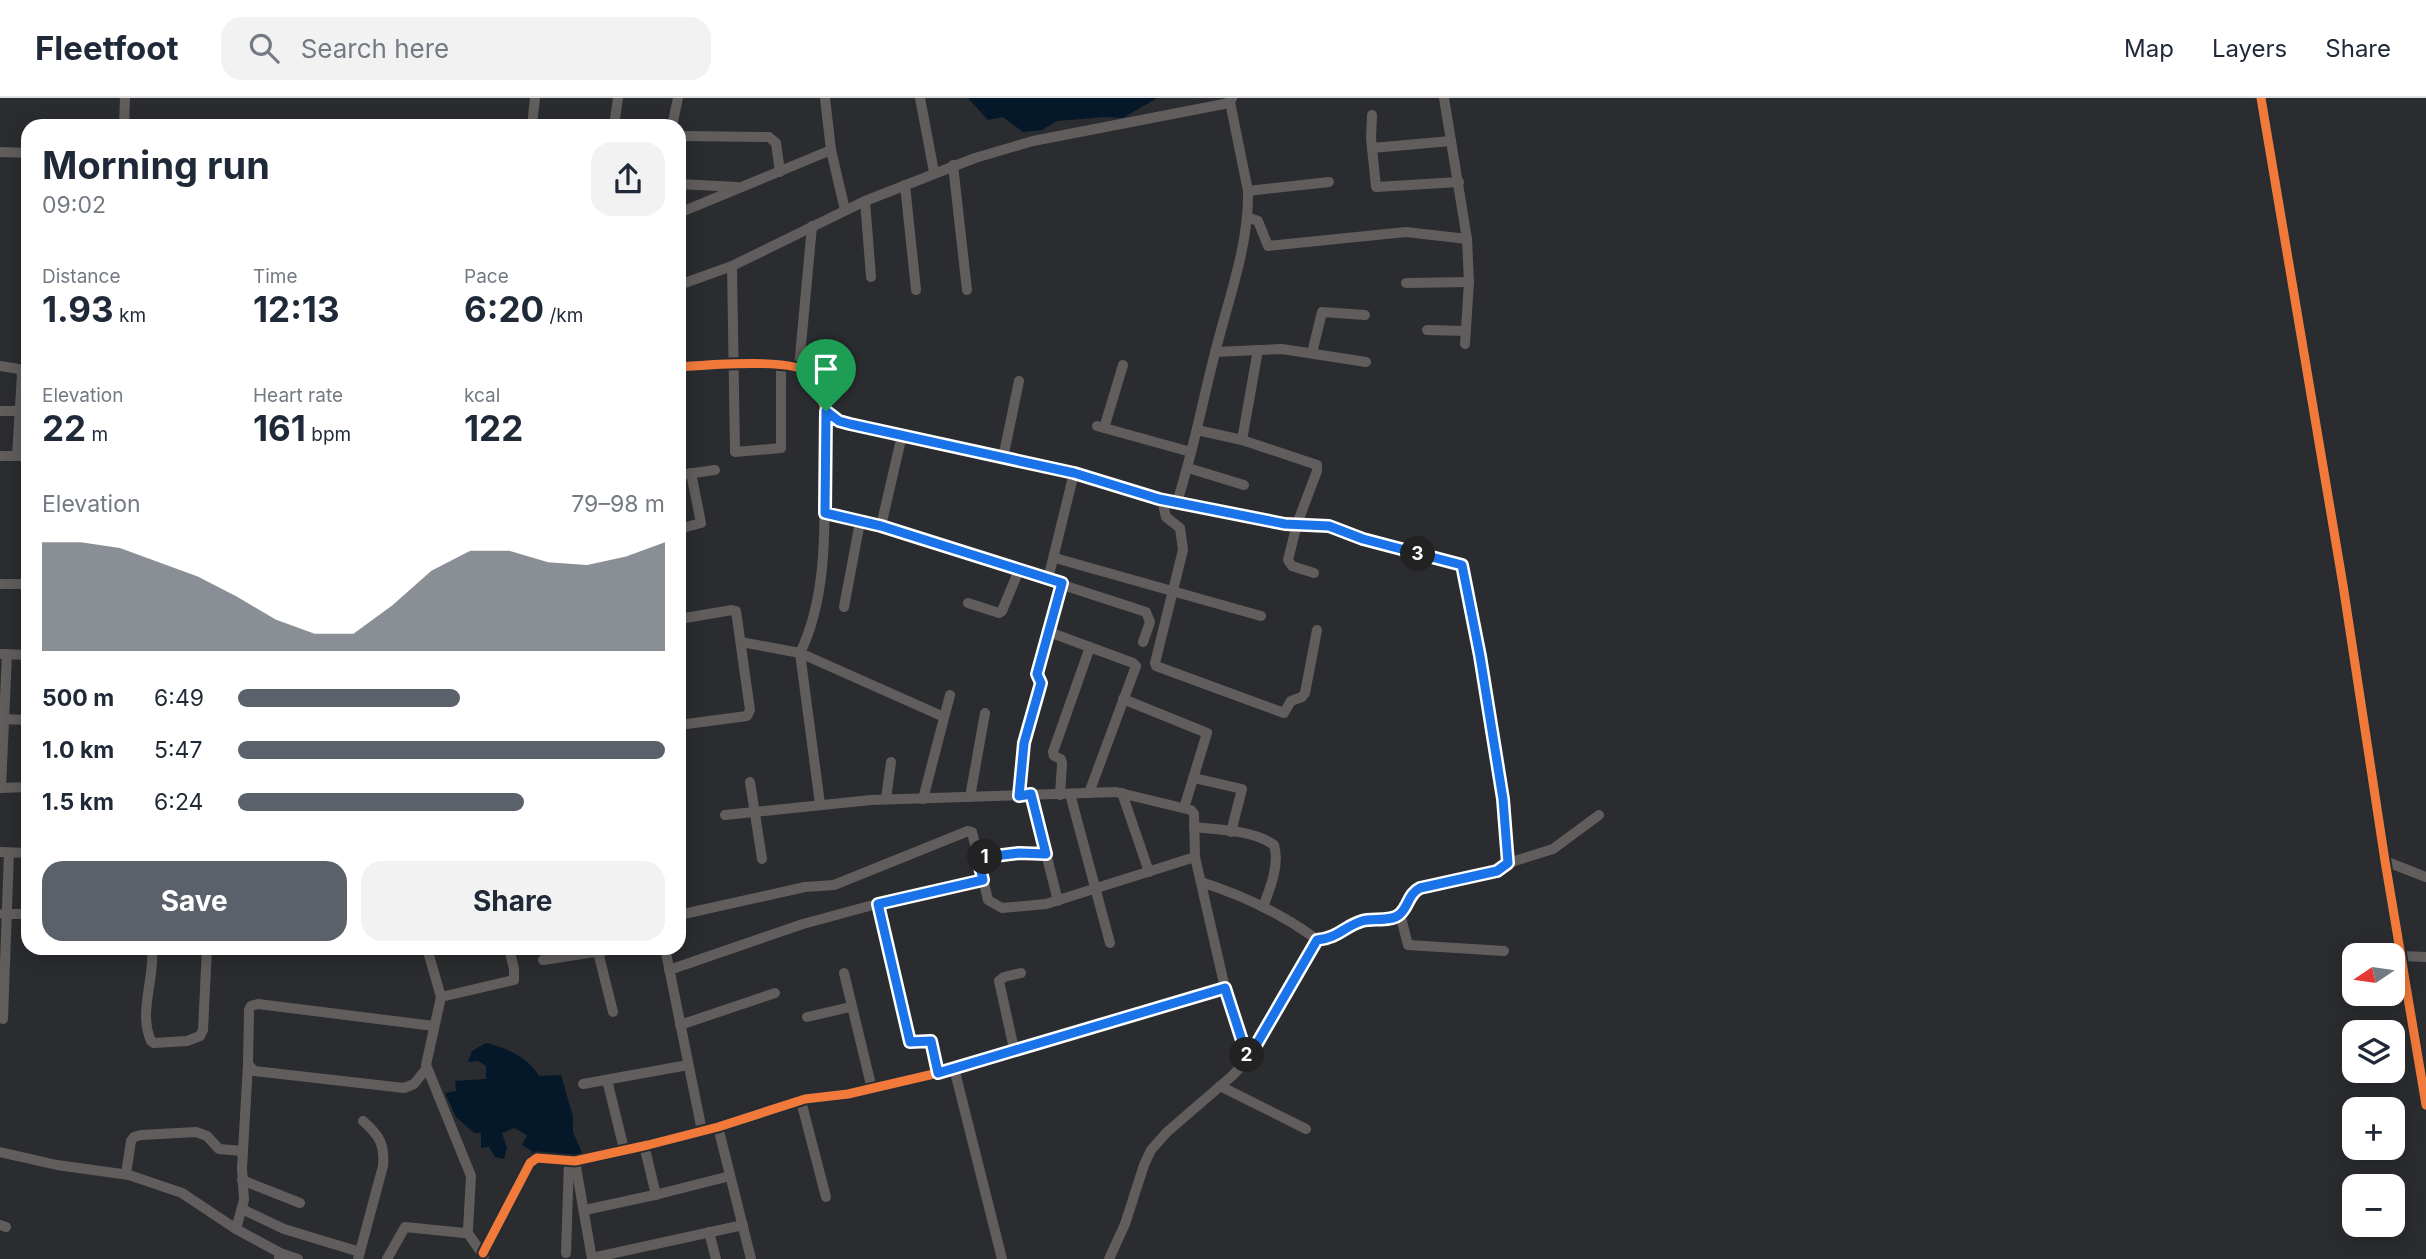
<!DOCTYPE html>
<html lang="en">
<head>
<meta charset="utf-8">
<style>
  :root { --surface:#fff; --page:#f2f2f3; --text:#1f2937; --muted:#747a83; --line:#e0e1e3; --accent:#5a616a }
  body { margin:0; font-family:Inter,sans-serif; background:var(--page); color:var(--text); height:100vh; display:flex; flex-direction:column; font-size:26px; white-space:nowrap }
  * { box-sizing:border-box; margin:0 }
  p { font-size:23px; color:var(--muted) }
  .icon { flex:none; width:38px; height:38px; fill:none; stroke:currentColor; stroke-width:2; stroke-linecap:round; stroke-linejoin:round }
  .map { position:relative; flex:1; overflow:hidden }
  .sheet { position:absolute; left:21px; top:21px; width:665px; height:836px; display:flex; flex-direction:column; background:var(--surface); border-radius:21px; box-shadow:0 4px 18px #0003 }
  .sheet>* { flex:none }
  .needle { width:46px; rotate:257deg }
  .controls { position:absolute; left:2342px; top:845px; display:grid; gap:14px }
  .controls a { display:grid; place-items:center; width:63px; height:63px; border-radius:14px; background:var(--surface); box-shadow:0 4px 18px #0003; font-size:35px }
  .pin { position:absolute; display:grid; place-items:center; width:60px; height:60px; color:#fff; margin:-72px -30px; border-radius:50% 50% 50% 0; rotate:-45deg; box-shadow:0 0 7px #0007 }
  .pin .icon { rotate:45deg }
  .km { position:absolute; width:35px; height:35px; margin:-18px; border-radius:50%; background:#222; color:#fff; font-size:19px; line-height:35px; text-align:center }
  .round { display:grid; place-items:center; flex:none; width:74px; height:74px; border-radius:21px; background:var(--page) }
  .headline { display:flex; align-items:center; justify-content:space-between; height:119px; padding:0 21px }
  h1 { font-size:38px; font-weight:700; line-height:52px }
  .figures { display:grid; grid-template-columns:repeat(3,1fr); gap:10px; height:119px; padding:7px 21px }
  .figures div { display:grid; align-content:center }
  .figures b { font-size:35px; font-weight:700 }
  .figures small { font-size:19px; font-weight:400 }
  .figures p { font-size:19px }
  .chart { height:196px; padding:14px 21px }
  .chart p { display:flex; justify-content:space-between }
  .chart svg { width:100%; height:126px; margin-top:7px; fill:var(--accent); opacity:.7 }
  .primary-button { display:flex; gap:14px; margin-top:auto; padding:14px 21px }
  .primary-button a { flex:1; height:80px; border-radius:21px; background:var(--accent); color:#fff; font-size:28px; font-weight:700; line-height:80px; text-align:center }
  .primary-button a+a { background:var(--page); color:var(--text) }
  ul { padding:0 21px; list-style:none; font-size:23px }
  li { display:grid; grid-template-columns:112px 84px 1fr; align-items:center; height:52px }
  li i { height:18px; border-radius:9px; background:var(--accent) }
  header { display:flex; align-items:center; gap:42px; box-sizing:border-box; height:98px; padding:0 35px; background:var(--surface); border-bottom:2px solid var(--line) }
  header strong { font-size:33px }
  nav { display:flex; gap:38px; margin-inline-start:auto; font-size:24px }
  .search { width:490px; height:63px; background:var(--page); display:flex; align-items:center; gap:18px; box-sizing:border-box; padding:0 24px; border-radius:21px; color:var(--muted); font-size:26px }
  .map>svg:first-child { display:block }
  .water { fill:#041829 }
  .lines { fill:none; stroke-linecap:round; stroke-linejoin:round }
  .minor { stroke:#625d5d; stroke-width:10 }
  .cycleway-casing { stroke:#272c32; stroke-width:13 }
  .cycleway { stroke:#f17a3a; stroke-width:9 }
  .route-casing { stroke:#fff; stroke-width:14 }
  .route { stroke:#1a73e8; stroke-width:9 }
</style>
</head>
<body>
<header>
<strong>Fleetfoot</strong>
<div class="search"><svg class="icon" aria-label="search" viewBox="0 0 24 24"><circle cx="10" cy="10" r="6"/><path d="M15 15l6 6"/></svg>Search here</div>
<nav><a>Map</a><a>Layers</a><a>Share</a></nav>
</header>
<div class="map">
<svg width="2426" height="1161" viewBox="0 0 2426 1161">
  <rect width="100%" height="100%" fill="#2a2c2f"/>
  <g class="water">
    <polygon points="968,0 1157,0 1123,20 1105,19 1057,23 1042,32 1023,34 1003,19 988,22"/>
    <path d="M486,945c21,5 42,14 53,33l22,-1 12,42v15l9,21 -1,8h-39l-11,9 1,-19 -10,-6 5,-10 -13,-7 -12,5 5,15 -3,11 -9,-2 -6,-10 -8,1v-15h-7l-18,-16 -11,-24 11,-2 -1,-10 31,-2v-13l-8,-5 -10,1 4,-11z"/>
  </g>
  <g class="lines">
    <g class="minor">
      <polyline points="825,0 831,52 845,112"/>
      <polyline points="920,0 934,74"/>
      <polyline points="1444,0 1467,141 1469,184 1465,246"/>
      <polyline points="2261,0 2343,487 2385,763 2426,1007"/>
      <polyline points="1372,17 1371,40 1376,89 1459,84"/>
      <polyline points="124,28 125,0"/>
      <polyline points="532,28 535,0"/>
      <polyline points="614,28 618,0"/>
      <polyline points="672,28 678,0"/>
      <polyline points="679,38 769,39 776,45 780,74"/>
      <polyline points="1372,50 1451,43"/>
      <polyline points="0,54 28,55"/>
      <polyline points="953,67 967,192"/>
      <polyline points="679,86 737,89"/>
      <polyline points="905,87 916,192"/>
      <polyline points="1248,93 1329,84"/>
      <polyline points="865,103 871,179"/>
      <polyline points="679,115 831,52"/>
      <polyline points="1247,119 1258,123 1268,148 1406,134 1467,141"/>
      <polyline points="732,168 735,354 781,350 781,268"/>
      <polyline points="1406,185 1469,184"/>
      <polyline points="679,187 732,168 865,103 975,60 1033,43 1224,6 1230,4 1232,0"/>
      <polyline points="1427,232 1466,233"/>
      <polyline points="1215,254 1282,251 1366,264"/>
      <polyline points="1312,255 1322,214 1365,217"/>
      <polyline points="0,268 19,271 22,276 17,358"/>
      <path d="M679,269c25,-2 118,-10 134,8 9,9 6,25 13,35 3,4 10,8 13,11l235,52 85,26 126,25 44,2 34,13 99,26 19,91 23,143 4,64 -10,8 -78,17c-12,6 -11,17 -20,26 -9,8 -26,4 -38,7 -17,5 -24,17 -45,19"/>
      <polyline points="799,269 812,128"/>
      <polyline points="0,313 20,313"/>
      <polyline points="1097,328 1191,354"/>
      <polyline points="1104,330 1123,267"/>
      <polyline points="1197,332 1242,342 1317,367 1317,373 1297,426 1288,462 1292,468 1314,475"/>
      <polyline points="1242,342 1258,252"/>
      <polyline points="0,358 28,358"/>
      <polyline points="1003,360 1019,283"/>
      <polyline points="1188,370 1244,387"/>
      <polyline points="679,377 715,372"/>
      <polyline points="1162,402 1166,419 1180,430 1183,452 1155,565 1156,568 1284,615 1291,603 1302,599 1305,595 1317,532"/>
      <path d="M1177,404c16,-49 25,-99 38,-149 13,-53 34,-107 33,-162l-18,-89"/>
      <polyline points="825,415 881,428 1146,514 1150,524 1143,544"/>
      <polyline points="881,428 902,337"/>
      <polyline points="679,431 701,425 691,375"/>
      <polyline points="1055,460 1261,518"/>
      <polyline points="1048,481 1074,375"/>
      <polyline points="0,486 28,486"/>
      <polyline points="968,505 999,515 1002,513 1019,472"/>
      <polyline points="844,509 860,424"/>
      <polyline points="679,521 732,512 736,513 750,612 747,618 679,627"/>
      <polyline points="1049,534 1133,565 1136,568 1089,695"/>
      <polyline points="741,544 800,555 944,619"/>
      <polyline points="0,556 28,557"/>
      <polyline points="1123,601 1207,635 1184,710"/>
      <polyline points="0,621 28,622"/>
      <polyline points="1194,680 1242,691 1231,734"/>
      <polyline points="750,684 762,761"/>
      <polyline points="0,690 28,689"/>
      <polyline points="1,690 7,556"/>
      <polyline points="1122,695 1149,774"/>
      <polyline points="1031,696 1058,803"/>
      <polyline points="1070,696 1110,845"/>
      <polyline points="1060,697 1062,666 1061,661 1054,658 1053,654 1090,549"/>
      <polyline points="1019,698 1024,645 1041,585 1036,576 1062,485"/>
      <polyline points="970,699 985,615"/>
      <polyline points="886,701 891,664"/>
      <polyline points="923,701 950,597"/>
      <path d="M820,706l-20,-151c35,-72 21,-165 26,-242"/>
      <polyline points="725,717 871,702 1116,694 1191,712 1194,716 1195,759 1225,890 1248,961"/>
      <path d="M1194,729c25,3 59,3 80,18 6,19 -4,44 -11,62"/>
      <polyline points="0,754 28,755"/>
      <polyline points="978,760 1032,754 1046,756"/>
      <polyline points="2385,763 2426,779"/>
      <polyline points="1508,765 1553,751 1599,717"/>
      <polyline points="878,806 910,944 930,942 938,975"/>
      <polyline points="3,816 28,816"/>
      <polyline points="1400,816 1408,847 1504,853"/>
      <polyline points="679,817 805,789 834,787 968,733 972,734 988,802 1002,810 1046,806 1195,759"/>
      <path d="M152,850c3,31 -14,64 -1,93l3,2 33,-2 13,-5 3,-6 4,-82"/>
      <polyline points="597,850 613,914"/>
      <polyline points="665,850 702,1033"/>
      <polyline points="2401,858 2426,859"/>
      <polyline points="543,862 621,850"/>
      <polyline points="669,872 803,826 906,798 983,782"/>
      <polyline points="844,875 872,991"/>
      <polyline points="441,899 514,882 514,871 509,850"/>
      <polyline points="807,919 850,909"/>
      <polyline points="3,921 9,755"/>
      <polyline points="680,927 775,895"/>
      <polyline points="1014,951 999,883 1004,879 1021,875"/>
      <polyline points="954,970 1002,1161"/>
      <polyline points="426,971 414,986 404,990 254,973 248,966 249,912 251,908 258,906 434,928"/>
      <polyline points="607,982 624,1051"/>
      <polyline points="583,986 688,967"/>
      <polyline points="1220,988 1306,1031"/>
      <polyline points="801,1003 826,1099"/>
      <polyline points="718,1029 751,1161"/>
      <polyline points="644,1047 656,1097"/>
      <polyline points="0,1054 57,1067 129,1077 182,1095 236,1131 282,1156"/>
      <polyline points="575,1063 592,1161"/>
      <polyline points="126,1076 131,1043 134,1039 141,1037 196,1034 207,1038 219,1051 242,1053"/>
      <polyline points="242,1082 300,1105"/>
      <polyline points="242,1111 284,1131 360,1154"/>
      <polyline points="585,1112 659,1096 730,1078"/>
      <polyline points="0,1127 6,1129"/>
      <polyline points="236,1131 244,1102 242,1070 248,966"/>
      <polyline points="467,1134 484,1158"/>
      <polyline points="709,1134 716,1161"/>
      <polyline points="483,1155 530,1065 537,1060 575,1063 648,1047 718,1029 805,1001 848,996 938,975 1225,890"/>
      <polyline points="566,1155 569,1063"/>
      <polyline points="279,1160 283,1156 298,1161"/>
      <polyline points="592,1160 743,1127"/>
      <path d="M358,1161l25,-93c2,-22 -4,-31 -20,-45"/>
      <polyline points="387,1161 405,1129 464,1135 468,1132 471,1078 426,967 441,899 427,850"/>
      <path d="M1109,1161l16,-35 19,-59 7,-15 16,-18 65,-56 16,-17 69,-116 -2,-5c-35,-25 -73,-43 -114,-56"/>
    </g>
    <g class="cycleway-casing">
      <g id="cycleway">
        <polyline points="2261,0 2343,487 2385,763 2426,1007"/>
        <path d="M679,269c25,-2 118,-10 134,8 9,9 6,25 13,35 3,4 10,8 13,11l235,52 85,26 126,25 44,2 34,13 99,26 19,91 23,143 4,64 -10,8 -78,17c-12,6 -11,17 -20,26 -9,8 -26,4 -38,7 -17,5 -24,17 -45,19"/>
        <polyline points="483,1155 530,1065 537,1060 575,1063 648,1047 718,1029 805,1001 848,996 938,975 1225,890"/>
      </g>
    </g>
    <use href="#cycleway" class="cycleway"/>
  </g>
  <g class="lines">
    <g class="route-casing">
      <path id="route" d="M826,313l13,10 11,3 224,49 85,26 126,25 44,2 34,13 99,26 18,91 23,143 5,64 -11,8 -77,17c-12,6 -11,18 -20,26 -8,8 -27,4 -38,7 -17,5 -24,17 -45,19l-69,119 -23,-71 -287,85 -7,-32 -21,1 -32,-138 105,-24 -5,-22 41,-5 27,1 -15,-60 -12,2 5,-53 17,-60 -4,-9 25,-91 -181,-57 -56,-13z"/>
    </g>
    <use href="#route" class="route"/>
  </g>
</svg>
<div class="controls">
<a><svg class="needle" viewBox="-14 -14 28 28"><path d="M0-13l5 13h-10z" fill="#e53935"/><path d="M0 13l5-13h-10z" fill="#747a83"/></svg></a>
<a><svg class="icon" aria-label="layers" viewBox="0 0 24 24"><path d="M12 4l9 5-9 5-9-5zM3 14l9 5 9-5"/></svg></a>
<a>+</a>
<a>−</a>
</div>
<div class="pin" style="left:826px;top:313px;background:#1e9e55"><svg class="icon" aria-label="arrive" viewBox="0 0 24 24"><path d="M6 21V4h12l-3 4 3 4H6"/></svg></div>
<b class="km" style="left:985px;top:759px">1</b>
<b class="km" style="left:1247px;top:957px">2</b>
<b class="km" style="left:1418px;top:456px">3</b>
<section class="sheet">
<div class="headline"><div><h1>Morning run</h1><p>09:02</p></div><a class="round"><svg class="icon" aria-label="share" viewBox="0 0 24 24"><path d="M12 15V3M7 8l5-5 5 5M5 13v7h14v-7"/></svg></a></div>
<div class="figures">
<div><p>Distance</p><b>1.93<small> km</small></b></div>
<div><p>Time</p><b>12:13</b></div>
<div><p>Pace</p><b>6:20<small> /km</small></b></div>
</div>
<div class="figures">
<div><p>Elevation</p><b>22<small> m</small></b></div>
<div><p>Heart rate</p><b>161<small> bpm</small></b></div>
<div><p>kcal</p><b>122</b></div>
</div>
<div class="chart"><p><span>Elevation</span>79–98 m</p>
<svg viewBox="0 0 160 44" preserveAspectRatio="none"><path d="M0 44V6L10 6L20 8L30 13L40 18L50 25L60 33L70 38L80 38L90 28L100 16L110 9L120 9L130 13L140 14L150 11L160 6V44z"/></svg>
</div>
<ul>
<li><b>500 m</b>6:49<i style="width:52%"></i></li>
<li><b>1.0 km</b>5:47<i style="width:100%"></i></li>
<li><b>1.5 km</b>6:24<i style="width:67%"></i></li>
</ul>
<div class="primary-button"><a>Save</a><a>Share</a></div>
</section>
</div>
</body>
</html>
